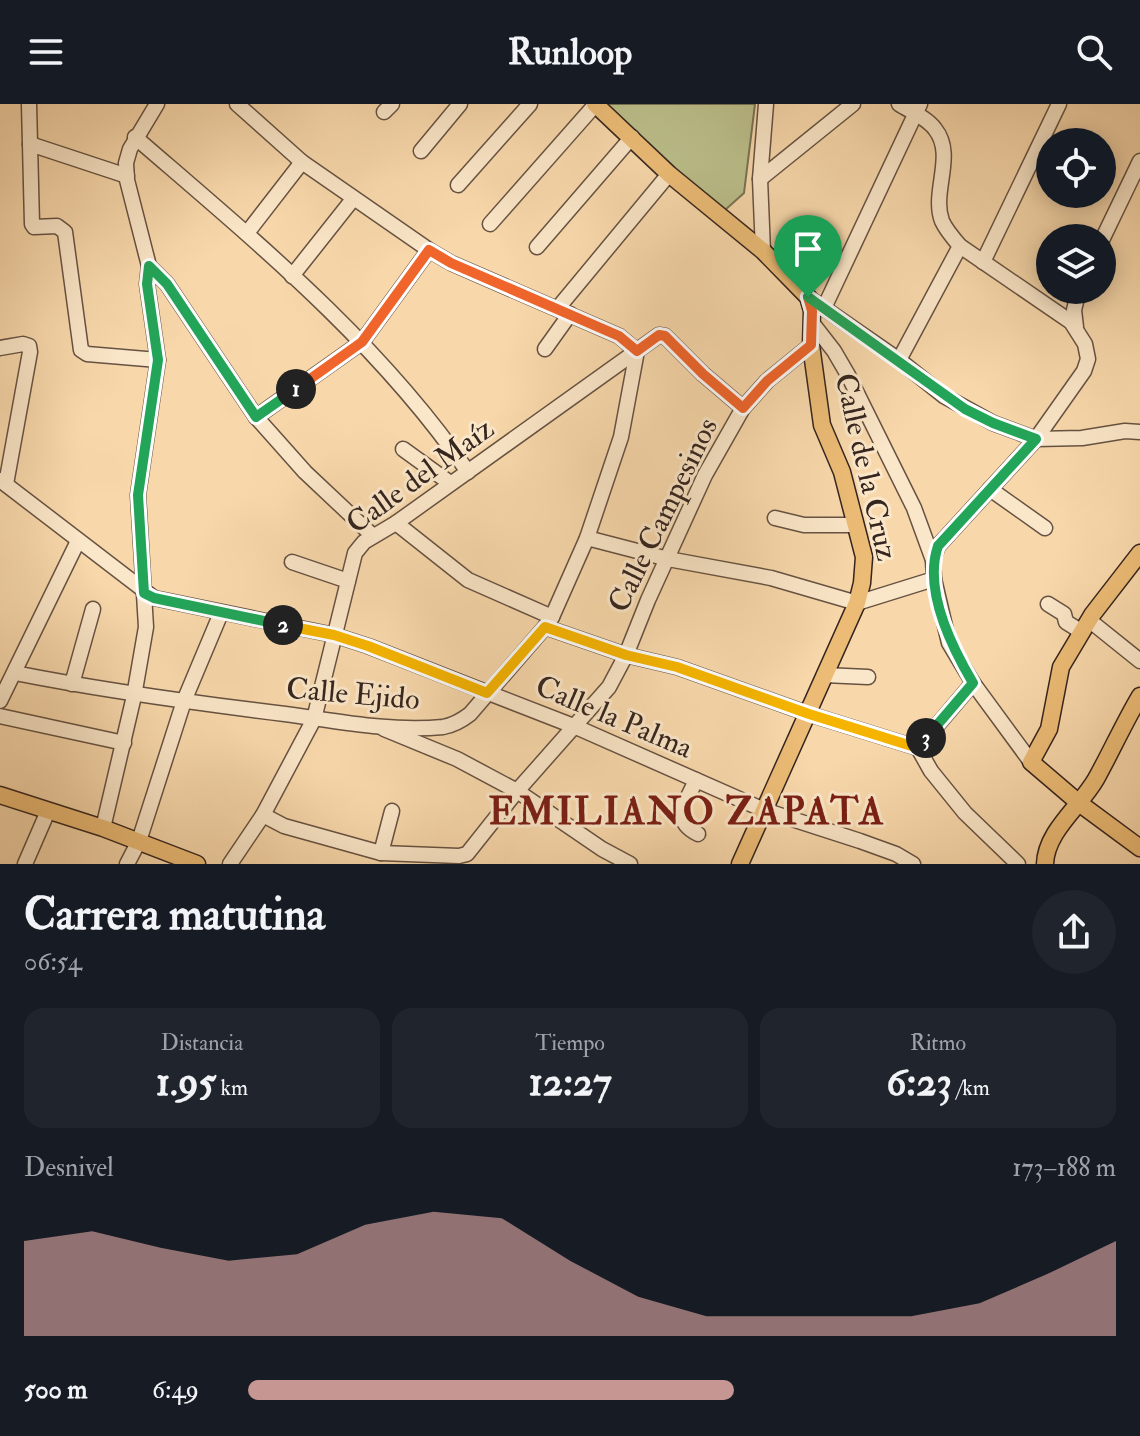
<!DOCTYPE html>
<html lang="es">
<head>
<meta charset="utf-8">
<style>
  :root { --surface:#171b24; --page:#20242c; --text:#f1f3f6; --muted:#9ea1a6; --accent:#c59692 }
  body { margin:0; font-family:"IM FELL Double Pica",serif; background:var(--page); color:var(--text); height:100vh; display:flex; flex-direction:column; font-size:30px; white-space:nowrap }
  * { box-sizing:border-box; margin:0 }
  p { font-size:26px; color:var(--muted) }
  .icon { flex:none; width:44px; height:44px; fill:none; stroke:currentColor; stroke-width:2; stroke-linecap:round; stroke-linejoin:round }
  .map { position:relative; height:760px; overflow:hidden }
  .drawer { display:flex; flex-direction:column; background:var(--surface); flex:1 }
  .drawer>* { flex:none }
  .tools { position:absolute; left:1036px; top:24px; display:grid; gap:16px }
  .tools a { display:grid; place-items:center; width:80px; height:80px; border-radius:50%; background:var(--surface); box-shadow:0 4px 20px #0003; font-size:40px }
  .pin { position:absolute; display:grid; place-items:center; width:68px; height:68px; color:#fff; margin:-82px -34px; border-radius:50% 50% 50% 0; rotate:-45deg; box-shadow:0 0 8px #0007 }
  .pin .icon { rotate:45deg }
  .km { position:absolute; width:40px; height:40px; margin:-20px; border-radius:50%; background:#222; color:#fff; font-size:22px; line-height:40px; text-align:center }
  .round { display:grid; place-items:center; flex:none; width:84px; height:84px; border-radius:42px; background:var(--page) }
  .summary { display:flex; align-items:center; justify-content:space-between; height:136px; padding:0 24px }
  h1 { font-size:44px; font-weight:700; line-height:60px }
  .figures { display:grid; grid-template-columns:repeat(3,1fr); gap:12px; height:136px; padding:8px 24px }
  .figures div { display:grid; align-content:center; border-radius:20px; background:var(--page); text-align:center }
  .figures b { font-size:40px; font-weight:700 }
  .figures small { font-size:22px; font-weight:400 }
  .figures p { font-size:22px }
  .chart { height:224px; padding:16px 24px }
  .chart p { display:flex; justify-content:space-between }
  .chart svg { width:100%; height:144px; margin-top:8px; fill:var(--accent); opacity:.7 }
  ul { padding:0 24px; list-style:none; font-size:26px }
  li { display:grid; grid-template-columns:128px 96px 1fr; align-items:center; height:60px }
  li i { height:20px; border-radius:10px; background:var(--accent) }
  header { display:flex; justify-content:space-between; align-items:center; height:104px; padding:0 24px; background:var(--surface); font-size:36px; font-weight:700 }
  .map>svg:first-child { display:block }
  .green { fill:#bbbf8b; stroke:#787255; stroke-width:2 }
  .lines { fill:none; stroke-linecap:round; stroke-linejoin:round }
  .minor-casing { stroke:#665242; stroke-width:17 }
  .major-casing { stroke:#35251f; stroke-width:19 }
  .minor { stroke:#fae6c8; stroke-width:14 }
  .major { stroke:#ecbc76; stroke-width:16 }
  .split-1-casing { stroke:#fff; stroke-width:16 }
  .split-2-casing { stroke:#fff; stroke-width:16 }
  .split-3-casing { stroke:#fff; stroke-width:16 }
  .split-4-casing { stroke:#fff; stroke-width:16 }
  .split-1 { stroke:#f0652b; stroke-width:10 }
  .split-2 { stroke:#22a559; stroke-width:10 }
  .split-3 { stroke:#f5b400; stroke-width:10 }
  .split-4 { stroke:#22a559; stroke-width:10 }
  .labels { text-anchor:middle; dominant-baseline:central; stroke-width:6; stroke-linejoin:round; paint-order:stroke }
  .street-label { font-size:30px; fill:#35251f; stroke:#fae6c8 }
  .district-label { font-size:38px; font-weight:bold; letter-spacing:2px; fill:#7a1f14; stroke:#fae6c8 }
</style>
</head>
<body>
<header><svg class="icon" aria-label="menu" viewBox="0 0 24 24"><path d="M4 6h16M4 12h16M4 18h16"/></svg>Runloop<svg class="icon" aria-label="search" viewBox="0 0 24 24"><circle cx="10" cy="10" r="6"/><path d="M15 15l6 6"/></svg></header>
<div class="map">
<svg width="1140" height="760" viewBox="0 0 1140 760">
  <rect width="100%" height="100%" fill="#f8d8ab"/>
  <filter id="stains"><feTurbulence type="fractalNoise" baseFrequency=".0025" numOctaves="4"/><feColorMatrix values="0 0 0 0 .2 0 0 0 0 .09 0 0 0 0 .02 0 0 0 .5 -.17"/></filter>
  <radialGradient id="worn" r=".72"><stop offset=".6" stop-color="#630" stop-opacity="0"/><stop offset="1" stop-color="#630" stop-opacity=".3"/></radialGradient>
  <polygon class="green" points="602,0 755,0 744,89 724,107"/>
  <g class="lines">
    <g class="minor-casing">
      <g id="minor">
        <polyline points="29,0 32,120 34,123 57,122 65,128 81,246 87,250 158,256"/>
        <polyline points="157,0 130,45 126,59 127,76 149,162 167,180 256,313 305,368 373,432"/>
        <path d="M899,0c11,7 28,14 36,25 21,26 -4,63 7,92 4,9 11,17 18,25l111,76 14,22 3,15 -4,12 -48,68 -98,107 -5,14"/>
        <polyline points="384,8 392,0"/>
        <path d="M135,33c119,103 243,204 333,335"/>
        <polyline points="30,40 127,72"/>
        <polyline points="421,47 460,0"/>
        <polyline points="760,75 853,0"/>
        <polyline points="458,81 530,0"/>
        <polyline points="490,120 595,1"/>
        <polyline points="247,129 302,58"/>
        <polyline points="1102,136 1140,57"/>
        <polyline points="537,143 632,33"/>
        <polyline points="763,147 760,75 766,0"/>
        <polyline points="983,158 1059,0"/>
        <polyline points="292,172 353,95"/>
        <polyline points="808,193 899,256 944,292 993,319 1036,335 1082,334 1125,327 1140,328"/>
        <polyline points="558,204 669,70"/>
        <polyline points="824,204 920,0"/>
        <polyline points="813,220 834,247 848,271 914,404 933,456 934,475 949,539 973,579 1031,658"/>
        <polyline points="1076,223 1074,206 1079,186"/>
        <polyline points="0,244 23,240 29,242 30,248 6,380"/>
        <polyline points="545,245 570,210"/>
        <polyline points="899,256 960,142"/>
        <polyline points="256,313 362,238 429,146"/>
        <polyline points="403,345 450,379"/>
        <polyline points="0,376 154,494 334,531 368,542 576,623 764,706 860,737 896,750 913,760"/>
        <polyline points="990,385 1045,424"/>
        <polyline points="775,414 804,421 856,421"/>
        <polyline points="396,419 468,476 552,513"/>
        <polyline points="587,434 668,455 771,474 857,499 934,475"/>
        <polyline points="292,458 348,477"/>
        <polyline points="1048,500 1064,510 1066,518 1082,528"/>
        <polyline points="1089,516 1140,557"/>
        <polyline points="545,523 626,551 677,563 809,610 918,644 931,667 965,709 1018,760"/>
        <path d="M15,569c90,18 180,30 270,41 52,7 105,18 158,13 11,-2 18,-6 27,-13l75,-87 7,-10 35,-79 34,-101 16,-86 -18,-15 -168,-73 -22,-13 -127,-88 -65,-58"/>
        <polyline points="824,571 868,573"/>
        <polyline points="72,580 93,505"/>
        <polyline points="0,597 78,437"/>
        <polyline points="0,612 124,639"/>
        <polyline points="384,625 457,655 517,687 602,745 630,760"/>
        <polyline points="918,644 973,579"/>
        <path d="M696,676c-10,23 -26,40 2,54"/>
        <polyline points="263,711 284,722 381,749 459,752 467,750 517,687 609,583 626,551 648,496 705,371 743,304 767,277 811,241"/>
        <polyline points="103,724 134,592 146,523 138,391 158,256 147,180 149,162"/>
        <polyline points="381,749 392,707"/>
        <polyline points="25,760 48,707"/>
        <polyline points="127,760 139,737 184,597 221,509"/>
        <polyline points="230,760 263,711 314,615 355,449 364,438 396,419 659,231 665,232 703,270 743,304"/>
      </g>
    </g>
    <g class="major-casing">
      <g id="major">
        <polyline points="595,0 669,70 763,147 808,193 812,207 811,241 822,321 842,368 864,453 862,479 857,499 740,760"/>
        <polyline points="1140,449 1092,511 1061,563 1049,625 1031,658 1079,699 1140,744"/>
        <polyline points="0,691 103,724 197,760"/>
        <path d="M1045,760c1,-33 35,-57 51,-85 15,-27 28,-56 44,-83"/>
      </g>
    </g>
    <use href="#minor" class="minor"/>
    <use href="#major" class="major"/>
  </g>
  <g class="lines">
    <g class="split-1-casing">
      <polyline id="split-1" points="296,285 362,238 429,146 451,159 619,232 637,247 659,231 665,232 703,270 743,304 767,277 811,241 812,207 808,193"/>
    </g>
    <g class="split-2-casing">
      <polyline id="split-2" points="283,521 154,494 144,489 138,391 158,256 147,180 149,162 167,180 256,313 296,285"/>
    </g>
    <g class="split-3-casing">
      <polyline id="split-3" points="283,521 334,531 368,542 487,589 545,523 626,551 677,563 809,610 918,644 926,634"/>
    </g>
    <g class="split-4-casing">
      <path id="split-4" d="M808,193l157,112 28,14 43,16 -98,107c-15,44 13,100 35,137l-47,55"/>
    </g>
    <use href="#split-1" class="split-1"/>
    <use href="#split-2" class="split-2"/>
    <use href="#split-3" class="split-3"/>
    <use href="#split-4" class="split-4"/>
  </g>
  <g class="labels">
    <g class="street-label">
      <text transform="translate(866 363) rotate(77)">Calle de la Cruz</text>
      <text transform="translate(420 372) rotate(-36)">Calle del Maíz</text>
      <text transform="translate(663 411) rotate(-64)">Calle Campesinos</text>
      <text transform="translate(353 590) rotate(5)">Calle Ejido</text>
      <text transform="translate(614 613) rotate(23)">Calle la Palma</text>
    </g>
    <g class="district-label">
      <text x="687" y="708">EMILIANO ZAPATA</text>
    </g>
  </g>
  <rect width="100%" height="100%" filter="url(#stains)"/>
  <rect width="100%" height="100%" fill="url(#worn)"/>
</svg>
<div class="tools">
<a><svg class="icon" aria-label="locate" viewBox="0 0 24 24"><circle cx="12" cy="12" r="6"/><path d="M12 2v4M12 18v4M2 12h4M18 12h4"/></svg></a>
<a><svg class="icon" aria-label="layers" viewBox="0 0 24 24"><path d="M12 4l9 5-9 5-9-5zM3 14l9 5 9-5"/></svg></a>
</div>
<div class="pin" style="left:808px;top:193px;background:#1e9e55"><svg class="icon" aria-label="arrive" viewBox="0 0 24 24"><path d="M6 21V4h12l-3 4 3 4H6"/></svg></div>
<b class="km" style="left:296px;top:285px">1</b>
<b class="km" style="left:283px;top:521px">2</b>
<b class="km" style="left:926px;top:634px">3</b>
</div>
<section class="drawer">
<div class="summary"><div><h1>Carrera matutina</h1><p>06:54</p></div><a class="round"><svg class="icon" aria-label="share" viewBox="0 0 24 24"><path d="M12 15V3M7 8l5-5 5 5M5 13v7h14v-7"/></svg></a></div>
<div class="figures">
<div><p>Distancia</p><b>1.95<small> km</small></b></div>
<div><p>Tiempo</p><b>12:27</b></div>
<div><p>Ritmo</p><b>6:23<small> /km</small></b></div>
</div>
<div class="chart"><p><span>Desnivel</span>173–188 m</p>
<svg viewBox="0 0 160 44" preserveAspectRatio="none"><path d="M0 44V15L10 12L20 17L30 21L40 19L50 10L60 6L70 8L80 21L90 32L100 38L110 38L120 38L130 38L140 34L150 25L160 15V44z"/></svg>
</div>
<ul>
<li><b>500 m</b>6:49<i style="width:56%"></i></li>
</ul>
</section>
</body>
</html>
